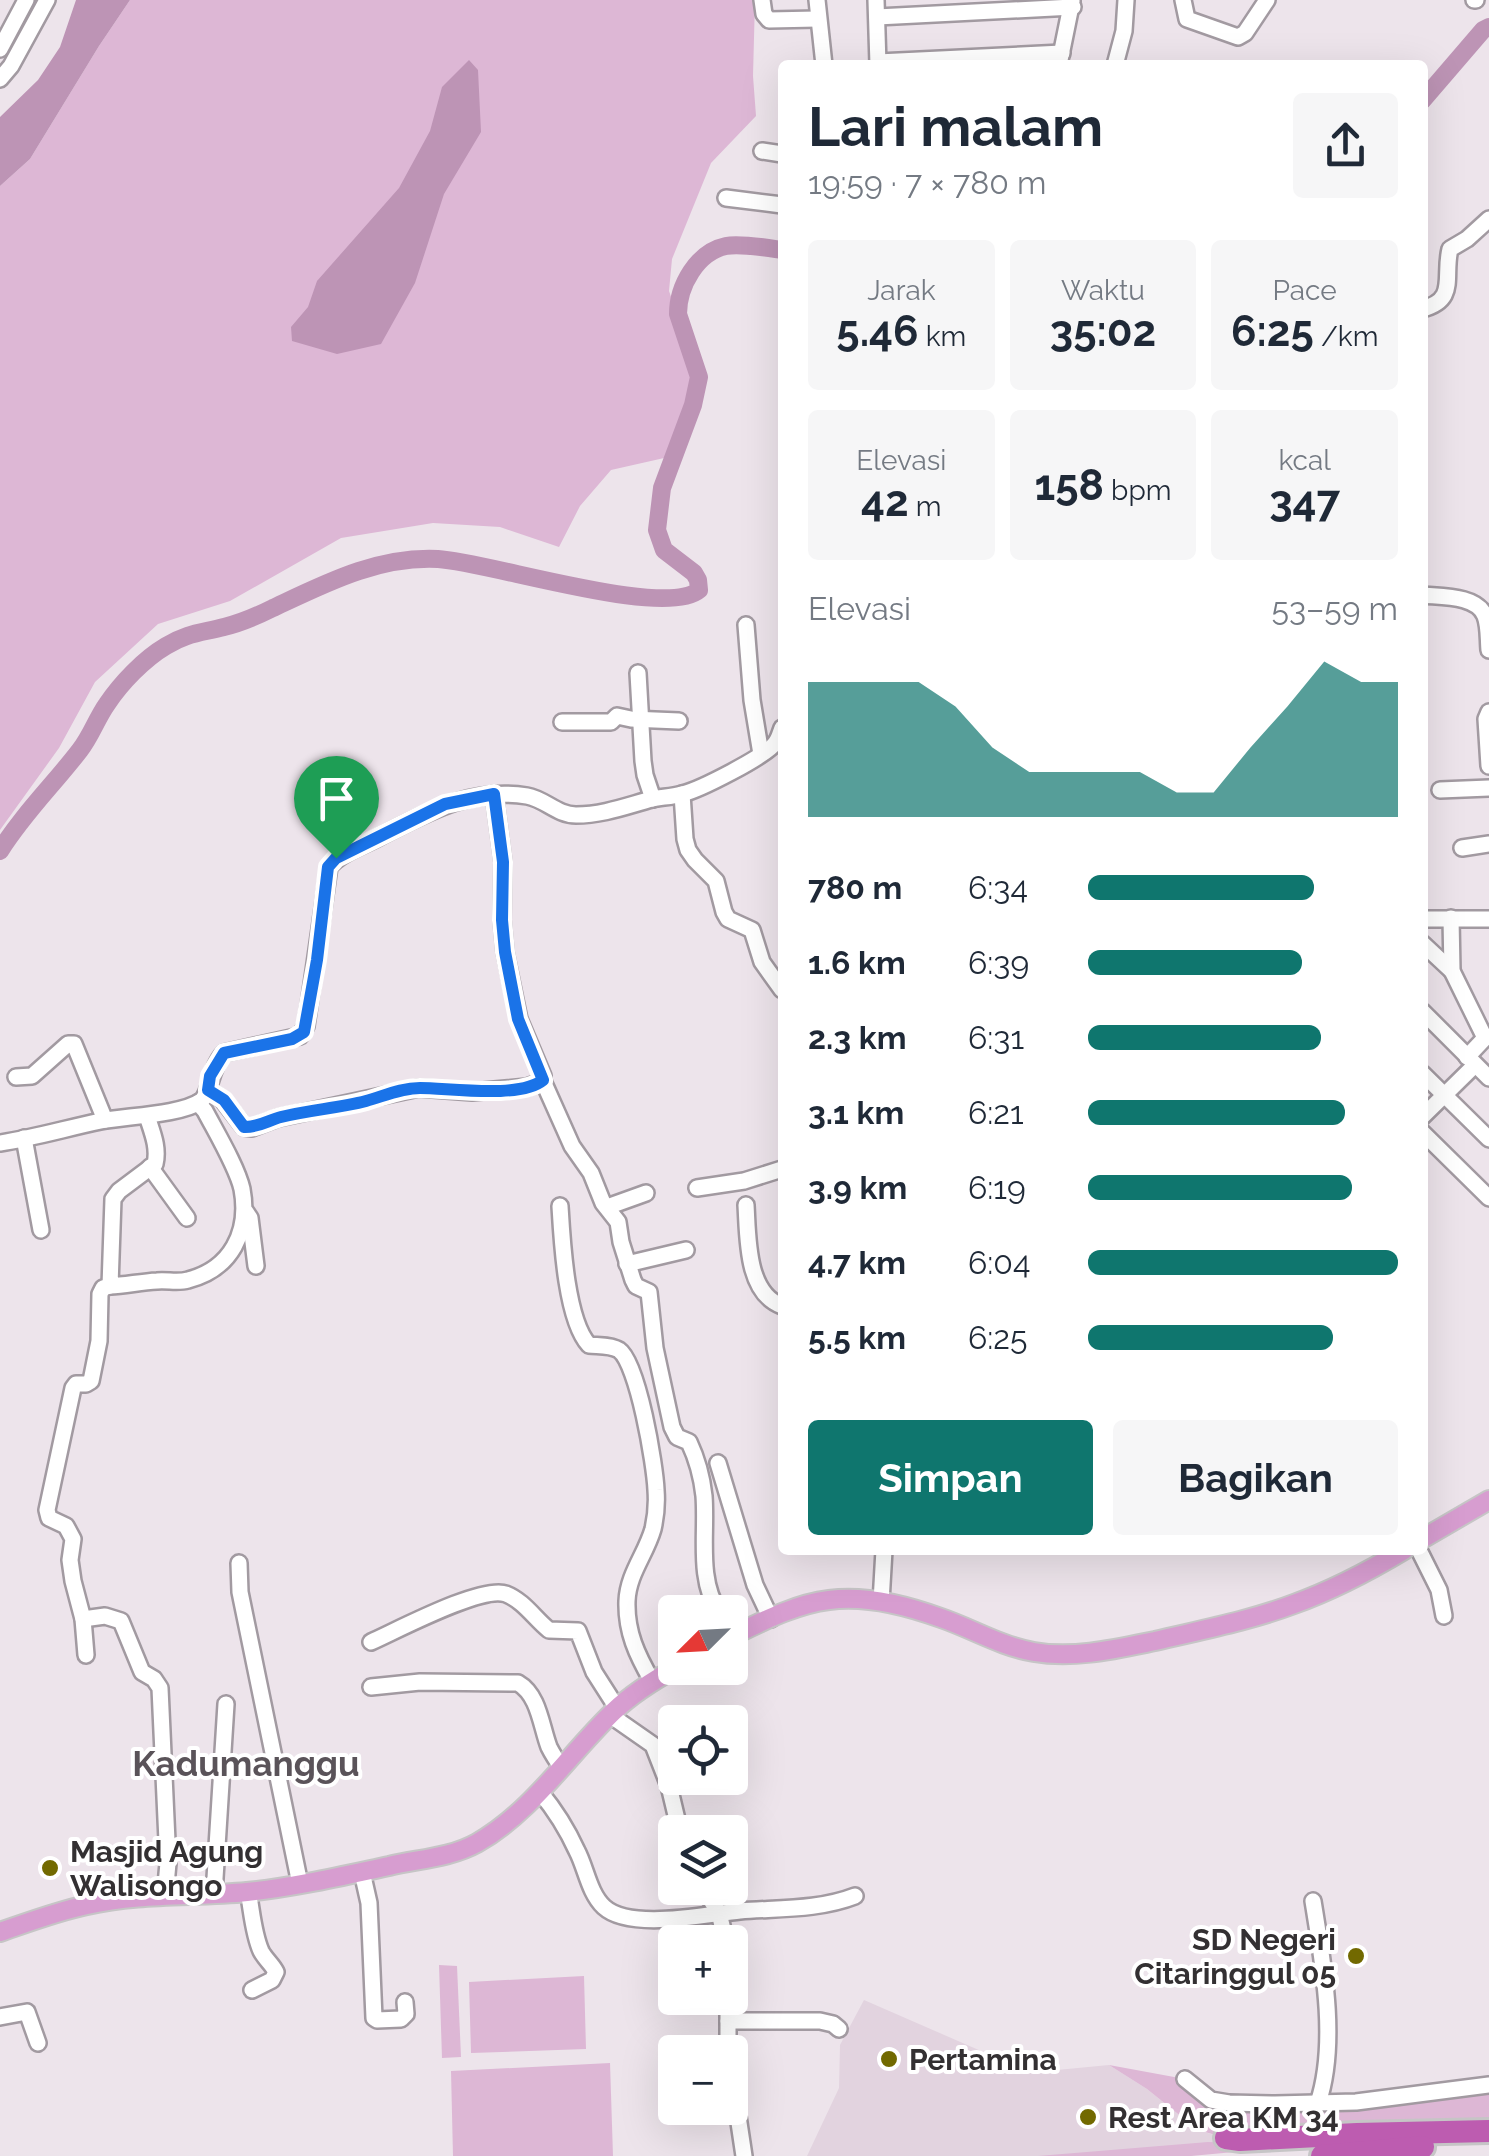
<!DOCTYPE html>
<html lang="id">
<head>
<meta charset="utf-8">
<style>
  :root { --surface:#fff; --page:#f6f6f7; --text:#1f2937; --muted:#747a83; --accent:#0f766e }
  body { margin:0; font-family:Raleway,sans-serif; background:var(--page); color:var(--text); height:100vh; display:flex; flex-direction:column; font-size:38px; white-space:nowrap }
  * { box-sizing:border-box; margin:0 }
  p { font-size:32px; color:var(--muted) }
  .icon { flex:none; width:55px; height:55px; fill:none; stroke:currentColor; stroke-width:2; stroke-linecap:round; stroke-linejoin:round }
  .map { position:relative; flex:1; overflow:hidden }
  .sheet { position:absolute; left:778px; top:60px; width:650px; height:1495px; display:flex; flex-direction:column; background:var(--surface); border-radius:10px; box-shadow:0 10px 40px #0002 }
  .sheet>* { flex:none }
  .needle { width:65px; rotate:246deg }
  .controls { position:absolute; left:658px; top:1595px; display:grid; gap:20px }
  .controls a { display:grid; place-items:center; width:90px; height:90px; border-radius:10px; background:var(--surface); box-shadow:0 10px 40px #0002; font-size:50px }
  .pin { position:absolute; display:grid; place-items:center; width:85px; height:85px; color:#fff; margin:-102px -42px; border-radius:50% 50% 50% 0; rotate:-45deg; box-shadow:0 0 10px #0007 }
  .pin .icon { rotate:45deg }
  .round { display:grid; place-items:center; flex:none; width:105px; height:105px; border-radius:10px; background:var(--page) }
  .head { display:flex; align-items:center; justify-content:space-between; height:170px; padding:0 30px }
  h1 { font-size:55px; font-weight:700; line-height:75px }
  .metrics { display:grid; grid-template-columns:repeat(3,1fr); gap:15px; height:170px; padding:10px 30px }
  .metrics div { display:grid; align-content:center; border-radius:10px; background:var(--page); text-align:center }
  .metrics b { font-size:42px; font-weight:700 }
  .metrics small { font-size:28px; font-weight:400 }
  .metrics p { font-size:28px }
  .chart { height:280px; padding:20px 30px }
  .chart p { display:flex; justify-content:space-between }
  .chart svg { width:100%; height:180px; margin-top:10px; fill:var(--accent); opacity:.7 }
  .cta { display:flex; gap:20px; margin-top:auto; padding:20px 30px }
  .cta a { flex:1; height:115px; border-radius:10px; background:var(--accent); color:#fff; font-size:40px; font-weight:700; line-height:115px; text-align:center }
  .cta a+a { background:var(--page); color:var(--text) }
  ul { padding:0 30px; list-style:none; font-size:32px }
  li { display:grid; grid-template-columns:160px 120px 1fr; align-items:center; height:75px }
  li i { height:25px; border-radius:12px; background:var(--accent) }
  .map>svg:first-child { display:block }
  .built { fill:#e2d3df }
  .green { fill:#ddb7d5 }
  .water { fill:#bd94b5 }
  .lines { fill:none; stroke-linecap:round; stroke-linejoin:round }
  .river { stroke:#bd94b5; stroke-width:18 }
  .minor-casing { stroke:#a29aa1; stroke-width:20 }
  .major-casing { stroke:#c6c5c6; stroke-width:22 }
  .highway-casing { stroke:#c6c5c6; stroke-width:28 }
  .minor { stroke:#fff; stroke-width:15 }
  .major { stroke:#d79dd0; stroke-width:18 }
  .highway { stroke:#bd5cb0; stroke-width:22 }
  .route-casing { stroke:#fff; stroke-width:20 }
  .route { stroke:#1a73e8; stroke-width:12 }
  .poi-dot { fill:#726900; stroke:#fff; stroke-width:4 }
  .labels { text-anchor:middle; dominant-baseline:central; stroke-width:8; stroke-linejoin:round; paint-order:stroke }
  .poi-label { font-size:30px; font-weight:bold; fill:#333032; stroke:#fff; text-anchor:start }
  .quarter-label { font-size:35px; font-weight:bold; fill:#5a5359; stroke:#fff }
</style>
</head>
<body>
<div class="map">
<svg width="1489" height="2156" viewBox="0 0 1489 2156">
  <rect width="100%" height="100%" fill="#ede4eb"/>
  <polygon class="built" points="864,2000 1004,2061 1036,2072 1109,2065 1147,2089 1198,2130 1227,2139 1191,2156 807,2156 839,2088 840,2045"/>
  <g class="green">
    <polygon points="130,0 755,0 753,76 756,116 711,163 672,259 669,291 699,377 693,405 673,456 611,470 580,506 559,547 500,527 433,523 341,538 230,601 158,624 95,682 59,748 0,830 0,186 30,159 99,46"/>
    <polygon points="439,1965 457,1966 461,2057 442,2058"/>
    <polygon points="584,1976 586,2049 471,2053 469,1982"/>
    <polygon points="610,2063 613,2156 453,2156 451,2071"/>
    <polygon points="1109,2065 1185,2079 1211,2100 1318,2103 1489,2084 1489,2134 1226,2138 1198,2130 1147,2089"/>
    <polygon points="1208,2142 1308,2145 1191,2156 1038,2156"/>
  </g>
  <g class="water">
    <polygon points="76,0 130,0 99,46 30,159 0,186 0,117 38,80 60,47"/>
    <polygon points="469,60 478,70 481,132 444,194 415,283 381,344 337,354 292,341 291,327 308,307 317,281 399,188 430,131 442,87"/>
  </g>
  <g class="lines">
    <g class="river">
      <polyline points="1422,101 1483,30 1489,27"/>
      <path d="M0,851c23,-37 54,-67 80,-101 11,-14 17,-32 27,-46 14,-21 37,-45 59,-58 21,-13 35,-13 58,-19 17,-4 33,-11 49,-19 53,-25 105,-52 165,-49 51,3 227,60 261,31l-1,-10 -4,-7 -30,-23 -7,-20 5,-42 31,-83 6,-28 -21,-63c0,-28 19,-62 48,-68 14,-3 42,2 56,4"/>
    </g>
    <g class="minor-casing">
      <g id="minor">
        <polyline points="762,0 764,14 769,20 817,19"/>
        <polyline points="817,0 824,65"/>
        <polyline points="876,0 878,65"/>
        <polyline points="1183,0 1187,19 1238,37 1245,33 1267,0"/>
        <polyline points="1474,0 1476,0"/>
        <polyline points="877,17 1073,7"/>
        <polyline points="0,49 26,0"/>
        <polyline points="878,62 1062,53"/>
        <polyline points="1059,65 1072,1"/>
        <polyline points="1115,65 1124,31 1126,0"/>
        <polyline points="0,79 11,66 47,0"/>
        <polyline points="762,151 782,154"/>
        <polyline points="726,198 782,205"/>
        <path d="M1422,309c36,-9 21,-32 28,-60l17,-10 22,-20"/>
        <path d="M1422,595c19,2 55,0 63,21 4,10 3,24 4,34"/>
        <polyline points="746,625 752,700 761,754"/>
        <polyline points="638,673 643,761 645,775 653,799"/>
        <polyline points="1489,712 1486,719 1489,766"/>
        <polyline points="562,722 611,722 617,716 631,719 679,721"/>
        <polyline points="341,769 350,804 352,850"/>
        <polyline points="1440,790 1489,788"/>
        <polyline points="682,794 685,839 688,850 695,860 716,881 724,912 728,919 752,930 762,962 782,990"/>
        <polyline points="1462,848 1489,844"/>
        <polyline points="1451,918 1452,971 1485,1038 1467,1057"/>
        <polyline points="1422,919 1489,919"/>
        <polyline points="1422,943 1452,971"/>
        <polyline points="1422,1011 1489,1078"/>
        <polyline points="1422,1073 1489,1139"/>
        <polyline points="16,1077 32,1076 68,1044 74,1044 105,1120"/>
        <path d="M543,1081l29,65 19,27 12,30 15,19 3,20 12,38 3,6 13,6 6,56 17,79 5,10 12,5c8,17 13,35 15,54 3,38 -7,83 15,116"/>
        <polyline points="208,1090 223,1100 244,1127 252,1128 278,1118 419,1088 472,1092 527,1087 541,1082 543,1076 519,1019 505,952 502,920 503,862 494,794"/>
        <path d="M147,1116c5,16 12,31 8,48l-36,27 -6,8 -3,87c16,-1 31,-4 47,-5 11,-1 21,2 31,-1 43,-11 62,-48 54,-91 -5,-22 -26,-57 -37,-78l-7,-8"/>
        <polyline points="1422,1117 1475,1065"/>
        <polyline points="1422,1132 1489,1198"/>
        <polyline points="24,1138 41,1230"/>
        <path d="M0,1143c34,-5 67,-15 101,-22 24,-5 80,-6 100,-20 10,-8 9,-33 23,-48l76,-17 6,-10 23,-159c13,-15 34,-21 52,-31 47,-24 91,-49 146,-40 18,3 30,19 49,19 27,0 50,-9 76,-16 9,-2 20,-2 30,-5 17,-4 85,-38 94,-52 3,-4 4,-9 6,-14"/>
        <polyline points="150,1167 187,1218"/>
        <polyline points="697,1188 744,1181 782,1169"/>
        <path d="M746,1205c2,32 0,88 36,101"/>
        <path d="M560,1206c2,34 6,114 29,139 9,1 22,0 30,5 19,13 36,115 37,140 1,13 0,26 -3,39 -7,25 -25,45 -26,72 -1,31 10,54 25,80"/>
        <polyline points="607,1207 646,1193"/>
        <polyline points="246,1212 250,1218 256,1266"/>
        <polyline points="627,1264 686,1250"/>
        <polyline points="718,1463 755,1585 771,1619"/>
        <polyline points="1419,1550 1439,1590 1444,1616"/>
        <polyline points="239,1563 240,1592 300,1884"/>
        <polyline points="881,1602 884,1550"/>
        <polyline points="83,1619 105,1616 121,1621 142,1672 154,1679 160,1688 168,1863 165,1896"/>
        <path d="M371,1642c25,-11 111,-57 135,-48 18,7 29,25 43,36l29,1 16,41 23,36"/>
        <polyline points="86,1655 83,1619 73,1581 70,1560 73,1539 66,1526 49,1518 47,1510 73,1388 76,1384 86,1384 91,1381 99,1341 100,1294 103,1288 110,1286"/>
        <path d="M371,1687l49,-5 98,1c21,12 23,43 31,64 4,8 8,14 13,21"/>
        <polyline points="610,1715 653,1745 669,1786 680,1832"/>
        <path d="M540,1792c15,18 27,37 37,59 9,17 12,42 27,56 26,24 103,7 136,4 39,-3 79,-1 115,-15"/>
        <polyline points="362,1872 369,1903 374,2018 377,2020 401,2019 406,2014 405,2002"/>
        <polyline points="703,1888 719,1913 726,1942"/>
        <path d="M248,1891c4,20 5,42 13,60 4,8 11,13 15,21l-4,8 -20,10"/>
        <polyline points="214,1894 226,1704"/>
        <path d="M1313,1901c10,62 25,142 5,202"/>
        <polyline points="0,2017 27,2012 38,2043"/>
        <polyline points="728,2021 820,2021 833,2024 839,2029"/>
        <polyline points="728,2052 728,1998"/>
        <polyline points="1185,2079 1211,2100 1229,2103 1275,2104 1356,2102 1489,2085"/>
        <polyline points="730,2083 735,2096 744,2156"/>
      </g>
    </g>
    <g class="major-casing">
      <g id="major">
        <polyline points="1422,1539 1489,1500"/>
        <path d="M730,1637c31,-15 65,-33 99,-37 36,-5 79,6 112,18 32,11 59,28 93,34 40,7 82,-3 121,-11 46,-11 94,-20 139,-37 39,-14 75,-33 110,-54"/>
        <path d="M0,1932c29,-10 58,-21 87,-27 52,-12 107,-8 160,-13 48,-5 95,-16 142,-26 29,-7 61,-8 88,-23 56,-32 91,-88 137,-132 18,-17 40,-31 62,-43"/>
      </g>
    </g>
    <g class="highway-casing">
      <g id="highway">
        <polyline points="1226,2138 1240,2140 1357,2134 1489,2131"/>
        <polyline points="1322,2156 1423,2147"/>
      </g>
    </g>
    <use href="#minor" class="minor"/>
    <use href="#major" class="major"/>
    <use href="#highway" class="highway"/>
  </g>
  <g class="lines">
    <g class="route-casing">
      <path id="route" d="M494,794l9,68 -1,58 3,32 13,67 25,61c-23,19 -94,8 -123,8 -19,0 -36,8 -54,13 -27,7 -57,9 -85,16 -12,3 -24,11 -37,10l-20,-27 -16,-10 2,-14 14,-23 68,-14 12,-7 13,-72 11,-93 8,-9 109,-54z"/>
    </g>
    <use href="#route" class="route"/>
  </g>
  <g class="poi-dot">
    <circle cx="50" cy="1868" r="10"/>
    <circle cx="1356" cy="1956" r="10"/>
    <circle cx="889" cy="2059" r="10"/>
    <circle cx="1088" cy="2117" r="10"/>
  </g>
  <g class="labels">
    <g class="poi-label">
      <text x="70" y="1851">Masjid Agung<tspan x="70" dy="34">Walisongo</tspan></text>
      <text x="1336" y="1939" text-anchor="end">SD Negeri<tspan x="1336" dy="34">Citaringgul 05</tspan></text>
      <text x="909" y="2059">Pertamina</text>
      <text x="1108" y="2117">Rest Area KM 34</text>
    </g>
    <g class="quarter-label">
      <text x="246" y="1763">Kadumanggu</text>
    </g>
  </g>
</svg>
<div class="controls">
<a><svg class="needle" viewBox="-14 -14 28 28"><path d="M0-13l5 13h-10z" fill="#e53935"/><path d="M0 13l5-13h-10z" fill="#747a83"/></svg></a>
<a><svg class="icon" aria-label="locate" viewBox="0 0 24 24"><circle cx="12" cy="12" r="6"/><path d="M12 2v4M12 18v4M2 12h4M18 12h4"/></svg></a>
<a><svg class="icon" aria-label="layers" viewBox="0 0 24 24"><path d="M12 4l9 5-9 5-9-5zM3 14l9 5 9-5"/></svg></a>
<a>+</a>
<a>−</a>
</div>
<div class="pin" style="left:336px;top:858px;background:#1e9e55"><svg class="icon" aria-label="arrive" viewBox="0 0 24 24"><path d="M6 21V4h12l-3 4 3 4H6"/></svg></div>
<section class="sheet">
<div class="head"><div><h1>Lari malam</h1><p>19:59 · 7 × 780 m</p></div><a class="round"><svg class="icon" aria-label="share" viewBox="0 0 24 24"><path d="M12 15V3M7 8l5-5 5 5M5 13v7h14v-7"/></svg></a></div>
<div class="metrics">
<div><p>Jarak</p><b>5.46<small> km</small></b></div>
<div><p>Waktu</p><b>35:02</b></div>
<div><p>Pace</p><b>6:25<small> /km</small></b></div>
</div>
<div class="metrics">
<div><p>Elevasi</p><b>42<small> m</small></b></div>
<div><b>158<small> bpm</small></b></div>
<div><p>kcal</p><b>347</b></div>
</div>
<div class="chart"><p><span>Elevasi</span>53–59 m</p>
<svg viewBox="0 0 160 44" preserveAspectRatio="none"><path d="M0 44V11L10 11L20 11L30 11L40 17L50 27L60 33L70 33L80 33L90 33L100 38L110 38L120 27L130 17L140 6L150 11L160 11V44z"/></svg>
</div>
<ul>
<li><b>780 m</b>6:34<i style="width:73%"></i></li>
<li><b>1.6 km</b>6:39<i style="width:69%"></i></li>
<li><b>2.3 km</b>6:31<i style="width:75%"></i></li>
<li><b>3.1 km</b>6:21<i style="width:83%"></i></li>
<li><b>3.9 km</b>6:19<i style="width:85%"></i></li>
<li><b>4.7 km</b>6:04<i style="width:100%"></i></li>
<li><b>5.5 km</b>6:25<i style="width:79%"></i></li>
</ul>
<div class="cta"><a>Simpan</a><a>Bagikan</a></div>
</section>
</div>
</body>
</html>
